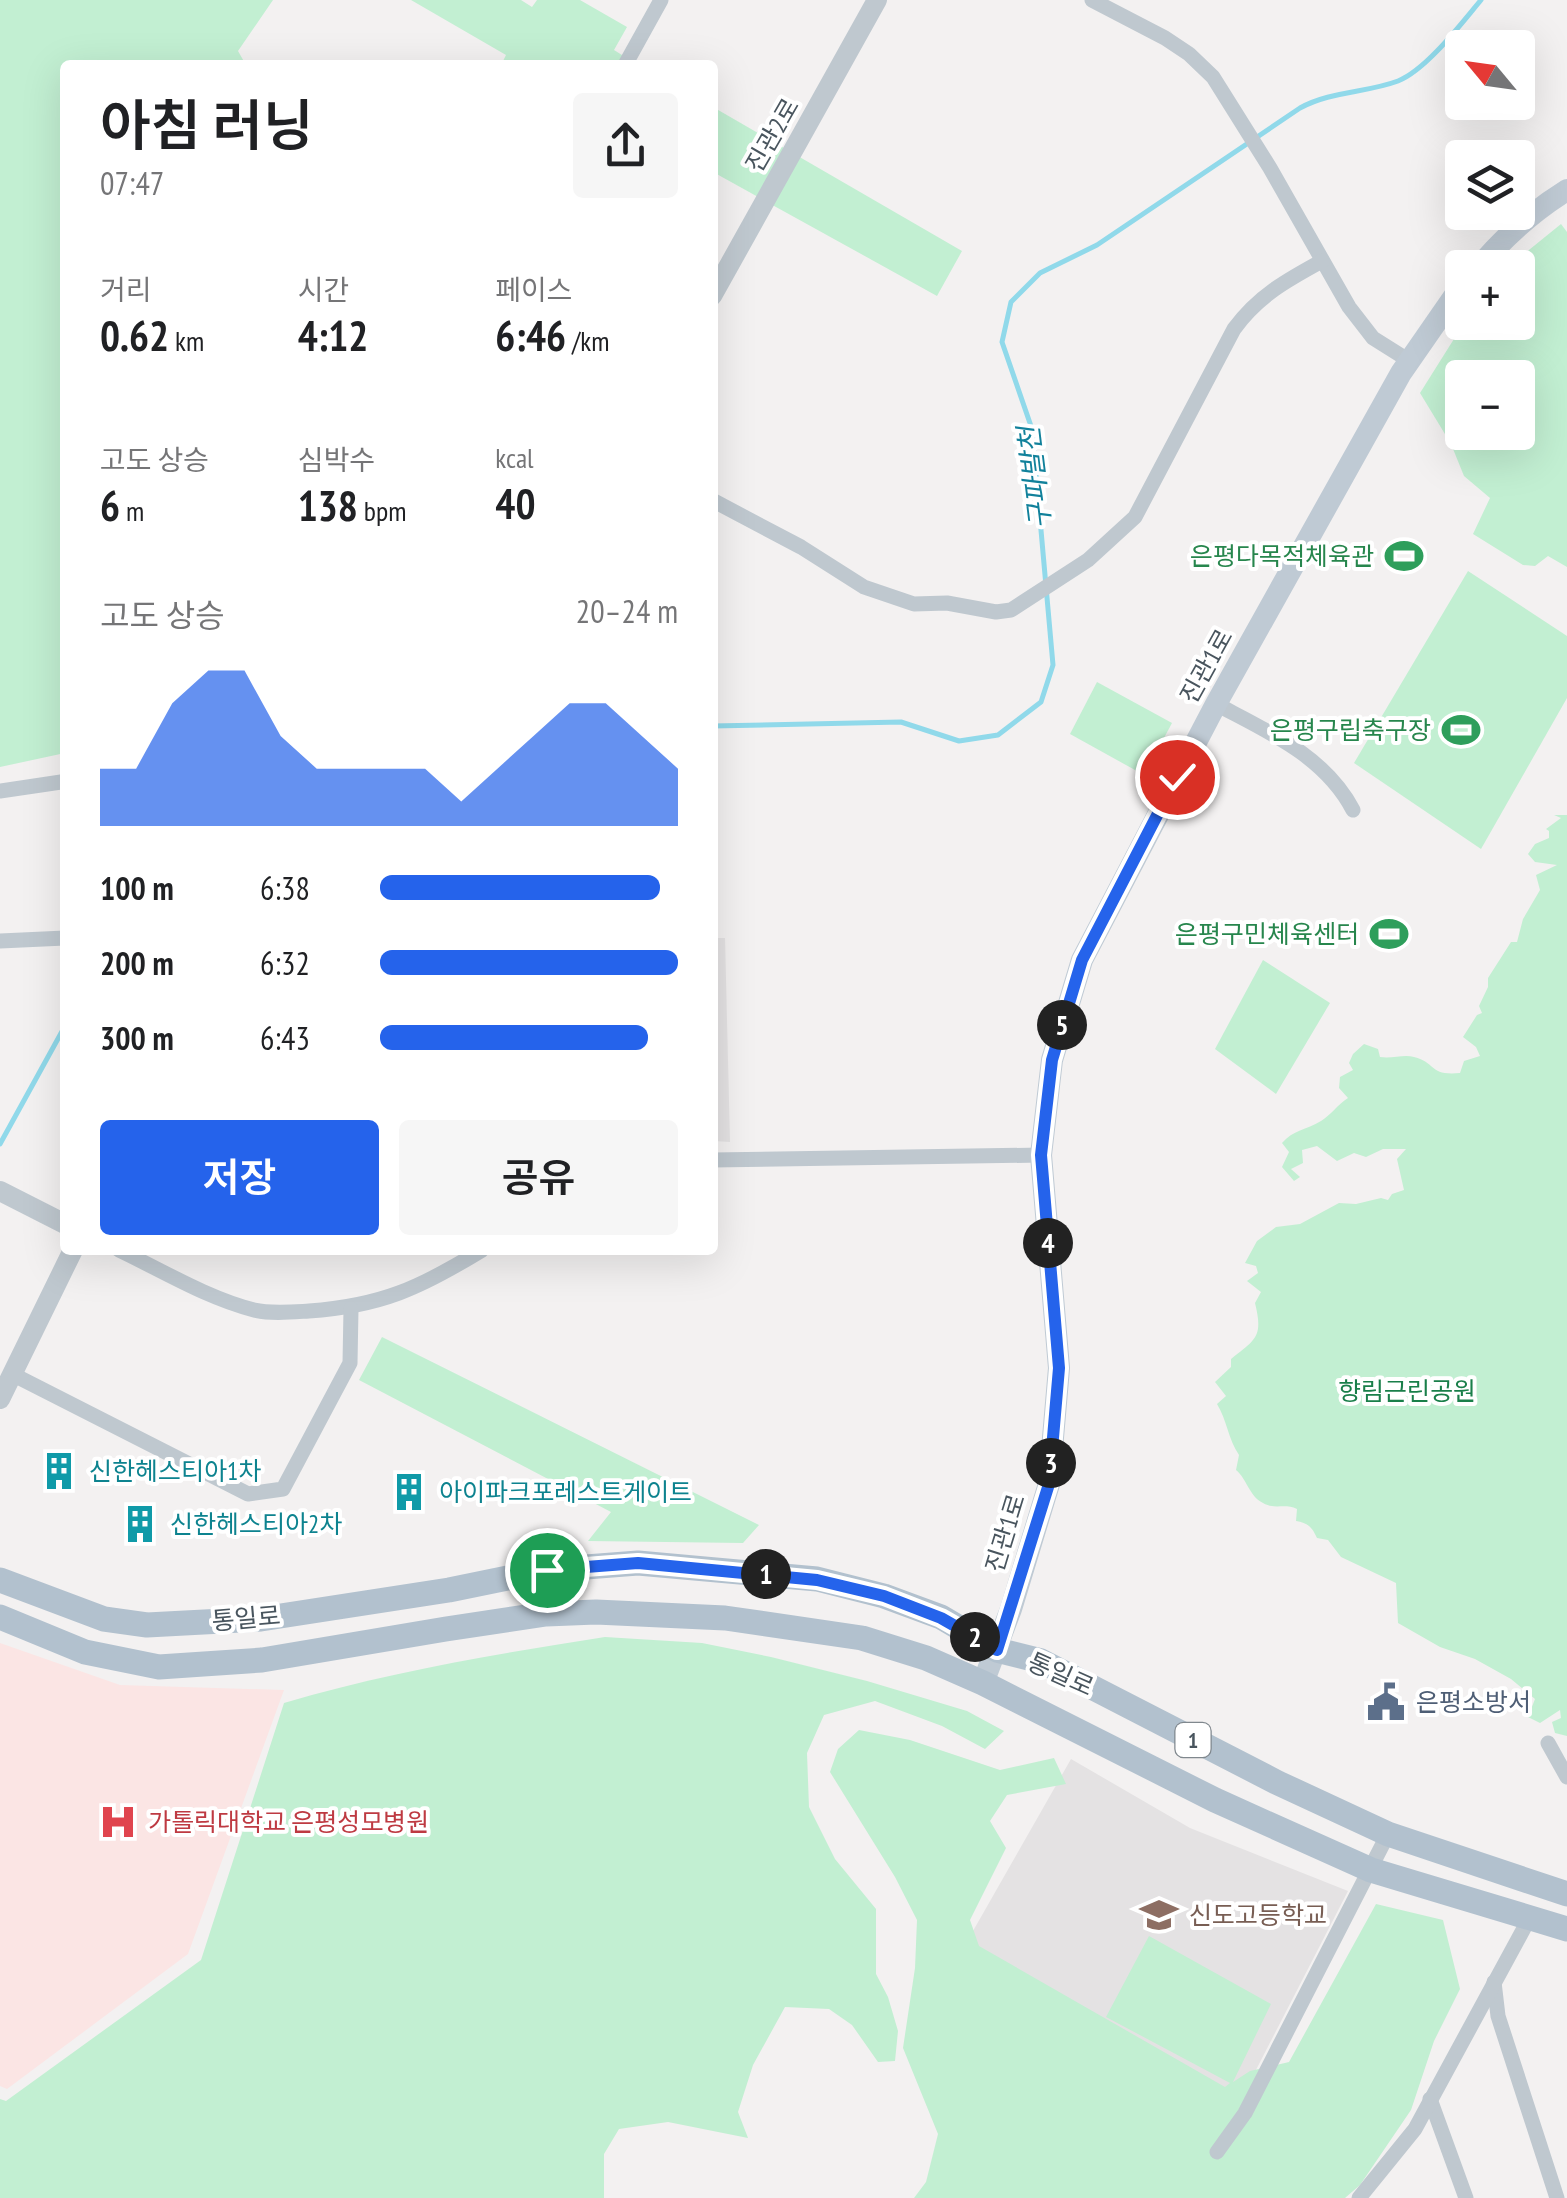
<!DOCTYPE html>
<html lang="ko">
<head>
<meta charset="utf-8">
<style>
  :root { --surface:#fff; --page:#f6f6f6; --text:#202124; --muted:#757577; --accent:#2563eb }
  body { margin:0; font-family:"PT Sans Narrow","Noto Sans KR",sans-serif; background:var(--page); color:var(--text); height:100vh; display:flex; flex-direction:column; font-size:38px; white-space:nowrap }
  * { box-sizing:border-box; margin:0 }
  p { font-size:32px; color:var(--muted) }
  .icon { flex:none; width:55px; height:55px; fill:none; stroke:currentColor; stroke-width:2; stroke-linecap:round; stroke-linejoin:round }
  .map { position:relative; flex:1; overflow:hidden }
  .details { position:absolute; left:60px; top:60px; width:658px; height:1195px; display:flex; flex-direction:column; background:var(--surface); border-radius:10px; box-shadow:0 10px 40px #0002 }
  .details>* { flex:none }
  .needle { width:65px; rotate:299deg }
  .controls { position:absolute; left:1445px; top:30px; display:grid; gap:20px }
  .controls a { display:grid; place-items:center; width:90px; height:90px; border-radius:10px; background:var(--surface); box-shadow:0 10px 40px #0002; font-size:50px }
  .pin { position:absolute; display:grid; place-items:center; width:85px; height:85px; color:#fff; margin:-42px; border:5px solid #fff; border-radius:50%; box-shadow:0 2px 10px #0007 }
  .km { position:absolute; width:50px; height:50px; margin:-25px; border-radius:50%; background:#222; color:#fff; font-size:28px; line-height:50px; text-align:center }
  .round { display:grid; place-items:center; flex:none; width:105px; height:105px; border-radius:10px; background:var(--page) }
  .overview { display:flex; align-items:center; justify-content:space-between; height:170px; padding:0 40px }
  h1 { font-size:55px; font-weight:600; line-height:75px }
  .figures { display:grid; grid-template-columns:repeat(3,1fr); gap:15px; height:170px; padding:10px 40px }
  .figures div { display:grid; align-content:center }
  .figures b { font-size:42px; font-weight:600 }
  .figures small { font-size:28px; font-weight:400 }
  .figures p { font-size:28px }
  .chart { height:280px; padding:20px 40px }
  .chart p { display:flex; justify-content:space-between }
  .chart svg { width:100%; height:180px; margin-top:10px; fill:var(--accent); opacity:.7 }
  .primary-button { display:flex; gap:20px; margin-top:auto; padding:20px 40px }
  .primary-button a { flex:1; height:115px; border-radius:10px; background:var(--accent); color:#fff; font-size:40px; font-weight:600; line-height:115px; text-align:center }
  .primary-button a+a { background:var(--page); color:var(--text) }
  ul { padding:0 40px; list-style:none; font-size:32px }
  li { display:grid; grid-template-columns:160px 120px 1fr; align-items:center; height:75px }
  li i { height:25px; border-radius:12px; background:var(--accent) }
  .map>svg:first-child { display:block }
  .education { fill:#e4e2e3 }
  .medical { fill:#fbe5e4 }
  .green { fill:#c2efd2; fill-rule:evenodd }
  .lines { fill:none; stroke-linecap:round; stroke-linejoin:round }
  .stream { stroke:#90d9ea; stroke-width:5 }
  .minor { stroke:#bfc8cf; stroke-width:15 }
  .tertiary { stroke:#bfc8cf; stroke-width:20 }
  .secondary { stroke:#bfcad4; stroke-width:22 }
  .primary { stroke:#b2c1ce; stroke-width:25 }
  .route-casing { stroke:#fff; stroke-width:20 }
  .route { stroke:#2563eb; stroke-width:12 }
  .labels { text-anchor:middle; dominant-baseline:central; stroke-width:8; stroke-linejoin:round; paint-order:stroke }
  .shield { fill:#fff; stroke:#80888e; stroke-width:2.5 }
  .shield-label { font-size:22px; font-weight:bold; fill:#49555e }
  .street-label { font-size:25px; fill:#49555e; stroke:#fff }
  .leisure-label { font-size:25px; fill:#27864d; stroke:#fff; text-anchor:end }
  .park-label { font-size:25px; fill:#1a7f4a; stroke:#fff }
  .culture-label { font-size:25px; fill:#0d838f; stroke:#fff; text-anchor:start }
  .service-label { font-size:25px; fill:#4e5e75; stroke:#fff; text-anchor:start }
  .health-label { font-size:25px; fill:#be3a42; stroke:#fff; text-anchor:start }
  .education-label { font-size:25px; fill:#785e54; stroke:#fff; text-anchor:start }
  .water-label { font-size:28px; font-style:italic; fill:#11819b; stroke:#fff }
</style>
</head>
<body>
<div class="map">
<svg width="1567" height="2198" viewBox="0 0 1567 2198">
  <rect width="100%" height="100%" fill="#f3f1f1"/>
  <g class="education">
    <polygon points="713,938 725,938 730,1142 713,1141"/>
    <polygon points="1071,1759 1190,1828 1348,1891 1240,2101 974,1956 969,1938"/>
  </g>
  <polygon class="medical" points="0,1643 120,1685 284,1690 188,1954 7,2089 0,2086"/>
  <g class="green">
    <polygon points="0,0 273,0 238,51 246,65 65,65 65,753 0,767"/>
    <polygon points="411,0 521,0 532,7 537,0 580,0 627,27 614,50 638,65 501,65 506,55"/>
    <polygon points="713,107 962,251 937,296 713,172"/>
    <path d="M1561,224l6,8v335l-19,-11 -13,10 -12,-1 -50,-31 17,-36 -26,-22 -13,-32 -31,-51 44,-70 54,-1v-54l-10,-1zM1462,378h56v54h-56z"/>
    <polygon points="1468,571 1567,636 1567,698 1481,849 1354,763"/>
    <polygon points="1097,682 1172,723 1144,775 1070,734"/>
    <path d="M1554,815h13v921l-12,-3 -3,-11 9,-4 -1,-8 -20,13 -12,-6 7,-18 -24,-20 -36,-20 -35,-12 -42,-24 -2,-40 -55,-26 -13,-17 -11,-2c-5,-11 -9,-15 -21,-17l1,-12c-12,-6 -22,1 -34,-6 -14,-7 -16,-24 -27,-33l3,-15c-11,-16 -12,-35 -22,-51l9,-8 -11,-14 16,-15v-8c26,-20 32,-23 24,-56l6,-11 -14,-11 11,-8 -2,-7 -11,-3 12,-22 19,-14 24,-3 39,-21 17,1 25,-6 7,2 4,-6 12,-4 -7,-31 9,-10h-23l-17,8 -12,-4 -17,8 -20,-15 -15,4 1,13 -12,6 9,8 -6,4 -12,-14 7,-15 -7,-9c11,-13 24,-13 39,-22 10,-6 16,-16 27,-23l-9,-10 1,-11 13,-7 -4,-7 4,-9 11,-10 14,5 2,8c12,2 24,-3 34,0 23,6 15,19 46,16l4,-12 16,-5 -4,-9 -13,-10 14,-22 5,-2 -3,-7 9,-19v-9l23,-36h6l6,-23 17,-29 -4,-15 21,-10 -22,-3 -7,-8 7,-10 14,-6v-7l-3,-2 15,-11z"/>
    <polygon points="1263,960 1330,1003 1276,1094 1215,1049"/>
    <polygon points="382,1337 759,1525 743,1543 588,1541 611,1512 359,1380"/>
    <path d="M605,1637l97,6 69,14 96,24 100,30 37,20 -19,18 -43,-23 -67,-25 -51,14 -17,38 2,54 26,52 41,50v65l12,23 10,34 -3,30 -17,1 -26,-37 -23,-16 -44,-2 -32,58 -15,47 10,26 -80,-16 -49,7 -15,25v44h-604v-99l6,2 195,-141 83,-257c105,-31 213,-49 321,-66z"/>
    <polygon points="859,1730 910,1740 1000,1770 1054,1758 1066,1784 1007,1795 990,1821 1006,1848 970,1920 979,1946 1225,2087 1230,2083 1106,2017 1149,1936 1271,2004 1233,2082 1250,2071 1289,2062 1376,1904 1443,1920 1460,1989 1434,2041 1411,2110 1360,2185 1345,2198 914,2198 926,2182 938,2134 903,2048 915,1968 917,1920 895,1877 830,1772 838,1749"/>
  </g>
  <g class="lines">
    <g class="stream">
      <path d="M712,726l189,-4 58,19 39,-6 43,-33 12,-37 -21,-236 -30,-87 9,-40 29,-29 57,-28 203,-137c31,-17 66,-15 98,-27 28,-11 63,-57 83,-81"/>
      <polyline points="0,1144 65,1026"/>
    </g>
    <g class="minor">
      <polyline points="1092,0 1165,38 1189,54 1213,77 1270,168 1349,307 1373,338 1408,360"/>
      <polyline points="625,65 661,0"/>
      <path d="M712,500l89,47 63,40 50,17 33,-1 49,9 15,-2 77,-50 47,-43 99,-188c24,-33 53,-49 88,-68"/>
      <path d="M1216,704c51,27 109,52 137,106"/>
      <polyline points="0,791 61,782"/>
      <polyline points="0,941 65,938"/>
      <polyline points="712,1160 1041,1155"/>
      <path d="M119,1250c44,21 88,48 135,60 17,4 38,2 55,1 72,-5 111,-23 173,-61"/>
      <polyline points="12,1374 248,1494 283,1489 350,1363 351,1309"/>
      <polyline points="1548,1743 1567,1777"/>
      <polyline points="1494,1982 1498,2016 1557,2198"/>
      <polyline points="1430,2099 1466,2198"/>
      <polyline points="1217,2152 1245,2113 1388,1834"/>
      <polyline points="1359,2198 1415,2129 1529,1919"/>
    </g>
    <g class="tertiary">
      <polyline points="712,296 877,0"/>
      <polyline points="0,1191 65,1224"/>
      <polyline points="0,1399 73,1250"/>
    </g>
    <g class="secondary">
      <path d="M1478,268c26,-31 55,-57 89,-78"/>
      <polyline points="983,1683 1011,1609 1049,1484 1059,1368 1041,1155 1052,1060 1082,960 1216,704 1401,373 1462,285"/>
    </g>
    <g class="primary">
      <polyline points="0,1580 104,1619 147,1625 261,1619 449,1590 547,1570 638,1563 817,1579 884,1596 941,1617 997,1650 1041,1661 1278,1783 1388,1834 1567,1894"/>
      <polyline points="0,1617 85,1652 159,1667 262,1660 446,1629 546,1614 596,1612 725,1618 862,1638 926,1658 983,1683 1215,1800 1371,1870 1567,1929"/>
    </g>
  </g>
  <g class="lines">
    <g class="route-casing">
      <polyline id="route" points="547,1570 638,1563 817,1580 884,1596 941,1618 997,1650 1049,1484 1059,1368 1041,1155 1052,1060 1082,960 1177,777"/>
    </g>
    <use href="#route" class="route"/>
  </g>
  <defs>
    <g id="stadium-bare" transform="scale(3)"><path d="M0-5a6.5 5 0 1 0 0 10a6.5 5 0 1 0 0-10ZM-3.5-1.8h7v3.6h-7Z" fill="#2e9e5b" stroke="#fff" stroke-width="2.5" paint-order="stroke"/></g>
    <g id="building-bare" transform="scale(3)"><path d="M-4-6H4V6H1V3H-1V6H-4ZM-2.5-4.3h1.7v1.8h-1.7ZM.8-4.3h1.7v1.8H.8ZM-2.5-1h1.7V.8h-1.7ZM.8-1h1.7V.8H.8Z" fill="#0f9aa8" stroke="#fff" stroke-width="2.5" paint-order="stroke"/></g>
    <g id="civic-bare" transform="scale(3)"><path d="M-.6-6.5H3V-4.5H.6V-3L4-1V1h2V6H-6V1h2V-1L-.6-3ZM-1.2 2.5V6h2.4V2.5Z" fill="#5c6f8a" stroke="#fff" stroke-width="2.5" paint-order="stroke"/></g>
    <g id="hospital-bare" transform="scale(3)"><path d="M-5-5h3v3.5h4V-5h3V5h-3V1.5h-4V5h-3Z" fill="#e0444e" stroke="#fff" stroke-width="2.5" paint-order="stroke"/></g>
    <g id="school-bare" transform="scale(3)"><path d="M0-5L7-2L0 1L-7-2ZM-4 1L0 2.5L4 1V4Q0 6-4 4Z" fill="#8d6e63" stroke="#fff" stroke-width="2.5" paint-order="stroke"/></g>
  </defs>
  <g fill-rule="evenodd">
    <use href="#stadium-bare" x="1404" y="556"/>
    <use href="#stadium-bare" x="1461" y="730"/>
    <use href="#stadium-bare" x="1389" y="934"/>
    <use href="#building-bare" x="59" y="1471"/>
    <use href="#building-bare" x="409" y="1492"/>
    <use href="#building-bare" x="140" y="1524"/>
    <use href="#civic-bare" x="1386" y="1702"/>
    <use href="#hospital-bare" x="118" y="1822"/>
    <use href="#school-bare" x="1159" y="1915"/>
  </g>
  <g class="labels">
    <rect class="shield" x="1175.5" y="1723" width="35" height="34" rx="8"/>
    <g class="shield-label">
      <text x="1193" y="1740">1</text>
    </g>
    <g class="street-label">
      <text transform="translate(772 135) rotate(-60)">진관2로</text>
      <text transform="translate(1206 666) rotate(-61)">진관1로</text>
      <text transform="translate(1005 1533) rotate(-73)">진관1로</text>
      <text transform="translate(246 1618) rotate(-5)">통일로</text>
      <text transform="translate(1061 1674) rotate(24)">통일로</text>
    </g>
    <g class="leisure-label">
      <text x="1374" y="556">은평다목적체육관</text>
      <text x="1431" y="730">은평구립축구장</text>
      <text x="1359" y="934">은평구민체육센터</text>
    </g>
    <g class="park-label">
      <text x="1407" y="1391">향림근린공원</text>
    </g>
    <g class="culture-label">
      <text x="89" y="1471">신한헤스티아1차</text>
      <text x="439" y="1492">아이파크포레스트게이트</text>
      <text x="170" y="1524">신한헤스티아2차</text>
    </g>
    <g class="service-label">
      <text x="1416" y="1702">은평소방서</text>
    </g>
    <g class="health-label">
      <text x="148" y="1822">가톨릭대학교 은평성모병원</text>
    </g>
    <g class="education-label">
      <text x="1189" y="1915">신도고등학교</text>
    </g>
    <g class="water-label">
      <text transform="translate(1034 478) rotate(-97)">구파발천</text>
    </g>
  </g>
</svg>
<div class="controls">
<a><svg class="needle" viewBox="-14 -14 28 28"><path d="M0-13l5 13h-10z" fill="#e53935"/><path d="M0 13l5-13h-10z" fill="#757577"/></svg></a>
<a><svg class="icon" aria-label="layers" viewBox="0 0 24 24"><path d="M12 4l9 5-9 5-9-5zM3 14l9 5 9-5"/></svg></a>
<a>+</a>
<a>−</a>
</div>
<div class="pin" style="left:547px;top:1570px;background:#1e9e55"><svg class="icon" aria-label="arrive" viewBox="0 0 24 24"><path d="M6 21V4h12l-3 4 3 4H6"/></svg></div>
<div class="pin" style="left:1177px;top:777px;background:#d93025"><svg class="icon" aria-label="check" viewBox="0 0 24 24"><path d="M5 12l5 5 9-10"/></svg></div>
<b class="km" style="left:766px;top:1574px">1</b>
<b class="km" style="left:975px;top:1637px">2</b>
<b class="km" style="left:1051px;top:1463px">3</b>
<b class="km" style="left:1048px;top:1243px">4</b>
<b class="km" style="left:1062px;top:1025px">5</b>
<section class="details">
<div class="overview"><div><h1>아침 러닝</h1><p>07:47</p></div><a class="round"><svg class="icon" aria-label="share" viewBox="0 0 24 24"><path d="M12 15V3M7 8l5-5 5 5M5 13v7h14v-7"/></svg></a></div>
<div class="figures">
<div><p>거리</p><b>0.62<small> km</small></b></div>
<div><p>시간</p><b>4:12</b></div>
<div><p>페이스</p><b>6:46<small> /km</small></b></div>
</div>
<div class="figures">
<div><p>고도 상승</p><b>6<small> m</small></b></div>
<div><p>심박수</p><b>138<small> bpm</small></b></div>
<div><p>kcal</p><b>40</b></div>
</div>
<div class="chart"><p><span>고도 상승</span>20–24 m</p>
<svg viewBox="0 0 160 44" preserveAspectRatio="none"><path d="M0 44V30L10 30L20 14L30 6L40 6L50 22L60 30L70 30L80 30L90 30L100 38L110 30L120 22L130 14L140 14L150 22L160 30V44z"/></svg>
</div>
<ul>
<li><b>100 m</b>6:38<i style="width:94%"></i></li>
<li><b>200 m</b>6:32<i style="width:100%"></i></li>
<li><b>300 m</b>6:43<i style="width:90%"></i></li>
</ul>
<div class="primary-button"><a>저장</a><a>공유</a></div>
</section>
</div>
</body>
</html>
